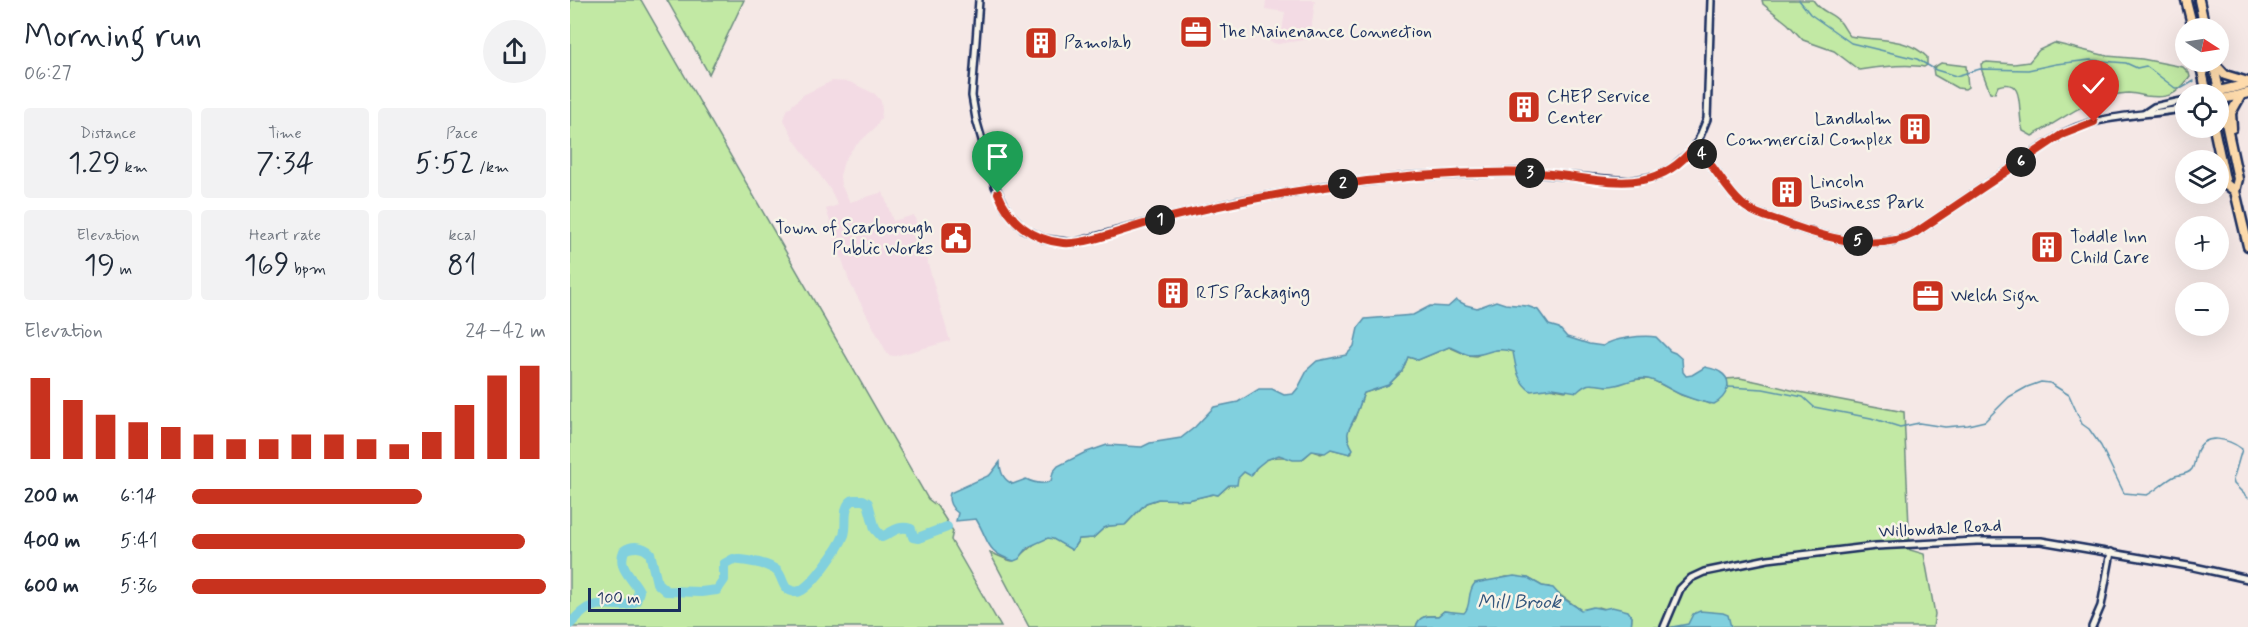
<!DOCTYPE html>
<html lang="en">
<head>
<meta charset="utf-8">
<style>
  :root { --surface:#fff; --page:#f2f2f3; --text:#1f2937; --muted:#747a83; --accent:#c8321e }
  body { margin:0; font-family:Mynerve,sans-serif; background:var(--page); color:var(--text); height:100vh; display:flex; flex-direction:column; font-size:22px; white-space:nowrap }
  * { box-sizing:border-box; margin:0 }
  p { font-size:20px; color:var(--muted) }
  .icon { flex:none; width:33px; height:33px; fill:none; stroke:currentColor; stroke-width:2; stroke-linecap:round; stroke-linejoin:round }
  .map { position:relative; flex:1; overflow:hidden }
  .drawer { display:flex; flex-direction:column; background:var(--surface); width:570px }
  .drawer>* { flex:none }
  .needle { width:39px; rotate:102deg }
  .buttons { position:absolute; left:1605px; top:18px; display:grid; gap:12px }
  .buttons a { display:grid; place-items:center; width:54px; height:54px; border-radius:50%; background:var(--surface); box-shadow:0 6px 24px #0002; font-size:30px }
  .scale { position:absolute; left:18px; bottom:15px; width:93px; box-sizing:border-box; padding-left:6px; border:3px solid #1b2f5e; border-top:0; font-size:16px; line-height:21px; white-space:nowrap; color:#1b2f5e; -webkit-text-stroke:4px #f7f3e8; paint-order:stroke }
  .pin { position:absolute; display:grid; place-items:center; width:51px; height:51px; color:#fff; margin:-62px -26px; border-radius:50% 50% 50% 0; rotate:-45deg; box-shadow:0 0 6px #0007 }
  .pin .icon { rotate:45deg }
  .km { position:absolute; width:30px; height:30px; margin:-15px; border-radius:50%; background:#222; color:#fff; font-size:16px; line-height:30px; text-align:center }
  .round { display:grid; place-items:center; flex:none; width:63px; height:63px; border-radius:32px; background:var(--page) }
  .headline { display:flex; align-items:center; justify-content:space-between; height:102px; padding:0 24px }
  h1 { font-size:33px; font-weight:600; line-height:45px }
  .metrics { display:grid; grid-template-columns:repeat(3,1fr); gap:9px; height:102px; padding:6px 24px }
  .metrics div { display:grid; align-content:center; border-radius:6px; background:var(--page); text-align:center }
  .metrics b { font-size:30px; font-weight:600 }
  .metrics small { font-size:16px; font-weight:400 }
  .metrics p { font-size:16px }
  .chart { height:168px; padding:12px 24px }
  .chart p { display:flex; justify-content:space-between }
  .chart svg { width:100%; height:108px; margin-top:6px; stroke:var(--accent); stroke-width:6 }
  ul { padding:0 24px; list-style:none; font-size:20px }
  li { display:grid; grid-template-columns:96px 72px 1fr; align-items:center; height:45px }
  li i { height:15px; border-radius:8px; background:var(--accent) }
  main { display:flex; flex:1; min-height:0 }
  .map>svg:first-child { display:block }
  .built { fill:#f3dbe4 }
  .green { fill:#c2e9a4; stroke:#6e8c81; stroke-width:1.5 }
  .water { fill:#81d0de; stroke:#5890ab; stroke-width:1.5 }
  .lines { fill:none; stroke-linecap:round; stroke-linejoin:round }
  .stream { stroke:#5890ab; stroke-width:1.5 }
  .river { stroke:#81d0de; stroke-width:10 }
  .minor-casing { stroke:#1b2f5e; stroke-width:10 }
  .primary-casing { stroke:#1b2f5e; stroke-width:13 }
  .minor { stroke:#f7f3e8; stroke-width:5 }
  .primary { stroke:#fedbac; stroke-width:8 }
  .route-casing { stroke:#fff; stroke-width:12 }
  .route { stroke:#c8321e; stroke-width:8 }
  .labels { text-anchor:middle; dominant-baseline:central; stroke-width:5; stroke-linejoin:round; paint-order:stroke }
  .poi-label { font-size:18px; fill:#1b2f5e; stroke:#f7f3e8; text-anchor:start }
  .street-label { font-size:18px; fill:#1b2f5e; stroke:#f7f3e8 }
  .water-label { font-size:20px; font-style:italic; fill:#34577e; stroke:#f7f3e8 }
</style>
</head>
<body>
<main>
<section class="drawer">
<div class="headline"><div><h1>Morning run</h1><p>06:27</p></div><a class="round"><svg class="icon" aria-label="share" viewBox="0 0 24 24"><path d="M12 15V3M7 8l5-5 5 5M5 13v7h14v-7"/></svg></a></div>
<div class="metrics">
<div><p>Distance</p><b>1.29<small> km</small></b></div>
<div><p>Time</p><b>7:34</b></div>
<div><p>Pace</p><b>5:52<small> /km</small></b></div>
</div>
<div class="metrics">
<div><p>Elevation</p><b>19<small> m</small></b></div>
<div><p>Heart rate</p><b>169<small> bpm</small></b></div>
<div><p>kcal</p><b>81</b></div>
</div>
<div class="chart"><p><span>Elevation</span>24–42 m</p>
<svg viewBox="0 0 160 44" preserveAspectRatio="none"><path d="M5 44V11M15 44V20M25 44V26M35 44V29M45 44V31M55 44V34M65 44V36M75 44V36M85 44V34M95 44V34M105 44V36M115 44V38M125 44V33M135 44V22M145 44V10M155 44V6"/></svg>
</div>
<ul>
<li><b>200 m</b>6:14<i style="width:65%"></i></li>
<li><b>400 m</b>5:41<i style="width:94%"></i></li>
<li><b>600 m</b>5:36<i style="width:100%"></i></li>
</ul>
</section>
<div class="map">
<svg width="1678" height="627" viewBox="0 0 1678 627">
  <rect width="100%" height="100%" fill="#f5e8e6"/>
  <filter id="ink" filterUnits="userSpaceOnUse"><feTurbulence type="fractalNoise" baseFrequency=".0167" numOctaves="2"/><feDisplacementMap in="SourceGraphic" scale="12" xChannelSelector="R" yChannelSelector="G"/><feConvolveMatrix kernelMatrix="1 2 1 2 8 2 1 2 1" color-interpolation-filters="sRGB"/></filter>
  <g filter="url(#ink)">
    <g class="built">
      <polygon points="696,0 745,0 740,39 708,44 700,42 695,29 712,31 715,12 695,9"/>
      <polygon points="262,81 280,82 305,94 311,101 312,111 311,118 306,127 283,148 274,161 270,176 271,185 280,202 313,192 323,221 344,215 380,341 325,356 318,355 279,281 256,209 268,205 260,189 225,141 214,120 217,110 233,95"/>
    </g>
    <g class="green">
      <polygon points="0,0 71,0 358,499 367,506 383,531 381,540 431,627 0,627"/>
      <polygon points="96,0 174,0 139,74 97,0"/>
      <path d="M1192,0h51c9,14 18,11 28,23 3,4 5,9 9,13 26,5 56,0 77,21v8l-3,2c-19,-4 -46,0 -65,3l-25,-19 -31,-11 -15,-16 -25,-20z"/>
      <path d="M1484,43l53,13 35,3 41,8 6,6 1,4c-14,18 -21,22 -44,19 -6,-1 -12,-3 -18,-3 -38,2 -64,26 -96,43l-9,-5 -1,-4c-5,-16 4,-50 -24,-41l-3,7 -5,-1 -8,-21 -1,-7 6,-2 27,2 15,-2 10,-12z"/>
      <polygon points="1371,63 1396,66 1398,87 1395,89 1387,88 1364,75 1363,68"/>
      <path d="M879,347l18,8 9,1 11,-5 17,-2 9,3 37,36 15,3 27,-8 15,3 21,-6 16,-1h7l30,16 29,9 18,-17 -2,-8 14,-1 19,4 40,10 105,20 6,138 14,4 11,60 -2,13h-302l1,-10 -33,-10 -18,3 -32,-23 -7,-1 -14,-8 -22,-1 -10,3 -21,3 -6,24 -5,7 -20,-3 -6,5c-11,-1 -19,0 -22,11h-387l-39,-74c7,1 15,7 22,8 7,1 23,-25 39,-23 8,2 14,9 21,12l7,-11 14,-1 11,-10 5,-2 17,-2 20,-21 16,-5 26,2 25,-6 5,1 26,-23 9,1c11,-22 32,-15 51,-15l8,-7 9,3 10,-5 20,5 1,-1 -5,-20 8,-15 9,-25 24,-8 14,-14 6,-14 10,3z"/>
    </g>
    <g class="water">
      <path d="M886,300l10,5 11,3 19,-7 9,3 22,2 11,4 11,15 10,3 8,9 22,7 14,2c10,-8 40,-11 53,-9l14,14 5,2 7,6 1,13 3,4 6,-1 13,-8c4,1 11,2 15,5 15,9 6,26 -6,32 -10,-1 -22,-5 -32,-9 -11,-4 -21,-13 -34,-16 -15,-3 -27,8 -41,7 -16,-1 -17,-6 -30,6l-24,-4 -22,3c-14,-9 -15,-24 -18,-39 -19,-7 -26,4 -42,3 -8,0 -14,-7 -22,-8l-31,13 -10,-3 -6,14 -14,14 -24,8c-3,6 -4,13 -7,19 -6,17 -15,19 -4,37l-3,5 -19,-5 -6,4 -13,-2 -11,9h-8l-14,-5 -13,5 -10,8 -5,8 -7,-4 -6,6 -1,7h-8l-11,10 -5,-1 -25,6 -30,-1 -12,4 -21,22 -16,1 -5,2 -11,10 -14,1 -7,11 -19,-11 -5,-1 -20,9 -9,12 -5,2c-29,-9 -24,-19 -38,-42l-20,2 2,-8c-6,-4 -11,-12 -8,-20l40,-18 10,-13c0,10 3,18 13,22l13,-5c8,4 17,6 25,2l2,-9 5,-6 26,-13 23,-8 35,2 8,-4 31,-5 14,-11 19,-20 24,-5 21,-13h13l12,6 9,-1 5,-6 10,-19 9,-8 29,-6 4,-4 4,-5 4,-18 7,-9 48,-4 17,-9 18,1z"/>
      <path d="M944,576l14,2 14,8 11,2 8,9 20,13 12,-3 10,2 9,-2 16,4 4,6 -1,10h-215c3,-12 11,-11 22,-11l6,-5 20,2c8,-7 2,-20 11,-30z"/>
      <polygon points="1130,611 1153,613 1158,615 1161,627 1102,627 1118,624 1123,614"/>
    </g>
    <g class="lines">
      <g class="stream">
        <polyline points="1229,0 1240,14 1281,43 1347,59 1366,70 1386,76 1410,69 1458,70 1486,64 1520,60 1556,63 1567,68 1576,66 1605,88 1612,88 1624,81"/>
        <polyline points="1667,72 1671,74"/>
        <path d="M1158,387l35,2 40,8 11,10 57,11 29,9 19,-4 26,4 23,-2 17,-4 24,-24 18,-10 14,-5 9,1 19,12 13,29 7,5 12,17 23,47 23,2c10,-5 18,-14 28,-19 5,-2 13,-1 17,-7 3,-5 3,-13 5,-18 8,-19 32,-12 45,-2l-9,31 1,4 14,14"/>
      </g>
      <path class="river" d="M0,624c7,-7 13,-15 23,-18 15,-5 29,4 43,-5l3,-10c-7,-14 -22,-23 -15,-40 8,-6 19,-5 26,2l7,30 9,8 35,1 16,-2 7,-10v-16l9,-5c13,2 34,3 44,12 5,5 5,13 10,18 4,2 8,4 13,2 13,-6 39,-43 44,-56 4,-11 -3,-28 9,-35h10l5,3 7,26 7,8c11,-5 16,-12 29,-8l2,8 5,1 29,-11"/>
      <g class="minor-casing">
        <g id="minor">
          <polyline points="409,0 402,96 406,119 425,186 438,212 454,229 474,239 503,243 580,222 665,202 757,186 842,176 947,172 1060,181 1087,176 1103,167 1121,151 1128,141 1137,119 1141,0"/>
          <polyline points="1575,113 1584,107 1616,100"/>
          <path d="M1124,147c20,15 29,41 48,57 10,9 25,13 38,17 39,15 95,33 135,12l141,-95c39,-25 86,-21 130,-30"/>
          <polyline points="1094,627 1110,589 1121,578 1134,572 1198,559 1306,546 1407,541 1471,541 1624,567 1678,579"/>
          <polyline points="1522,627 1531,606 1541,552"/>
        </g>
      </g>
      <g class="primary-casing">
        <g id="primary">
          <polyline points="1616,0 1623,28"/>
          <polyline points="1629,0 1635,28"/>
          <polyline points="1630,62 1637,94"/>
          <polyline points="1643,62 1668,179 1665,191 1678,246"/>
          <polyline points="1643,62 1655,75 1678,82"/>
          <polyline points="1637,94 1678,84"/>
          <polyline points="1648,100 1678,93"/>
          <polyline points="1644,128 1656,184 1665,191"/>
          <polyline points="1662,128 1661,113 1671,95"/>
        </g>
      </g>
      <use href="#minor" class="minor"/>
      <use href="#primary" class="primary"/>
    </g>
  </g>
  <g class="lines" filter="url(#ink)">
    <g class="route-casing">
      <path id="route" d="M428,193c11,28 34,47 65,50 26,2 66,-16 92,-22 56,-14 113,-26 170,-34 70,-11 141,-16 213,-14 31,1 74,13 104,7 21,-4 39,-16 52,-33 20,15 29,41 48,57 10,9 25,13 38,17 39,15 95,33 135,12l146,-98 33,-13"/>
    </g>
    <use href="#route" class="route"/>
  </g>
  <defs>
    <g id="office-square" transform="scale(1.725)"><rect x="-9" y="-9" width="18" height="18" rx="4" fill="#c8321e" stroke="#f7f3e8"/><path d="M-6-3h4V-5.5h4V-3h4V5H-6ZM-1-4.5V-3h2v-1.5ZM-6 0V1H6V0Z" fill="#fff"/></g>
    <g id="building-square" transform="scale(1.725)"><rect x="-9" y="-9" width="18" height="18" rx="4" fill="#c8321e" stroke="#f7f3e8"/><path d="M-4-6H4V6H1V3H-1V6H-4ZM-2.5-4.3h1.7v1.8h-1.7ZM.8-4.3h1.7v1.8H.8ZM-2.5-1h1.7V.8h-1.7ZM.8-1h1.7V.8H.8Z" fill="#fff"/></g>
    <g id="civic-square" transform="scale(1.725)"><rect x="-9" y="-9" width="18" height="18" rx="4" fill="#c8321e" stroke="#f7f3e8"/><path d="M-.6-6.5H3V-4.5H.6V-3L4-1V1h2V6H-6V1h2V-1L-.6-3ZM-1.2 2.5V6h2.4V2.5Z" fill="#fff"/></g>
  </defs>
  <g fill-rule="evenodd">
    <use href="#office-square" x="626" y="32"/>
    <use href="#building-square" x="471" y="43"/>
    <use href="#building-square" x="954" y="107"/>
    <use href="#building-square" x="1345" y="129"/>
    <use href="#building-square" x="1217" y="192"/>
    <use href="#civic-square" x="386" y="238"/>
    <use href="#building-square" x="1477" y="247"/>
    <use href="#building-square" x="603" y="293"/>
    <use href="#office-square" x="1358" y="296"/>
  </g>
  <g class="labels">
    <g class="poi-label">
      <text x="649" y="32">The Mainenance Connection</text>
      <text x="494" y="43">Pamolab</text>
      <text x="977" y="97">CHEP Service<tspan x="977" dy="21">Center</tspan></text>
      <text x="1322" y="119" text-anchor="end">Landholm<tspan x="1322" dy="21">Commercial Complex</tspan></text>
      <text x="1240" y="182">Lincoln<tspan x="1240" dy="21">Business Park</tspan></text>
      <text x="363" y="228" text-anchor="end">Town of Scarborough<tspan x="363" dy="21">Public Works</tspan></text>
      <text x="1500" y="237">Toddle Inn<tspan x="1500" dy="21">Child Care</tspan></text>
      <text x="626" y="293">RTS Packaging</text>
      <text x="1381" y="296">Welch Sign</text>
    </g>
    <g class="street-label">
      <text transform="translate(1370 529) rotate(-3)">Willowdale Road</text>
    </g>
    <g class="water-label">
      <text x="949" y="602">Mill Brook</text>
    </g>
  </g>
</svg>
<div class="buttons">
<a><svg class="needle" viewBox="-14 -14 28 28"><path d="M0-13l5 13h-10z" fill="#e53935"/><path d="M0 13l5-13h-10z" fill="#747a83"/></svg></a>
<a><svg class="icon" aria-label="locate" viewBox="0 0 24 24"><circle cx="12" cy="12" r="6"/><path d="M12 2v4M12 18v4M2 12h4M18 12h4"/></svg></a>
<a><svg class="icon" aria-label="layers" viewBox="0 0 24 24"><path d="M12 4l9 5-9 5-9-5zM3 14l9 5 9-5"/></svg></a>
<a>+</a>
<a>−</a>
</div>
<div class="scale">100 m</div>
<div class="pin" style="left:428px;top:193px;background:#1e9e55"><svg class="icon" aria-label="arrive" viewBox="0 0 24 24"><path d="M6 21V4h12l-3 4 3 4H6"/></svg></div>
<div class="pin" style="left:1524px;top:122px;background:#d93025"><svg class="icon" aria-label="check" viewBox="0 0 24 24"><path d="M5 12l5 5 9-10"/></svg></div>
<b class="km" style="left:590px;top:220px">1</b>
<b class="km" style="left:773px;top:184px">2</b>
<b class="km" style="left:960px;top:173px">3</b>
<b class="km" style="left:1132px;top:154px">4</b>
<b class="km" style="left:1288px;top:241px">5</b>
<b class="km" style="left:1451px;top:162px">6</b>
</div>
</main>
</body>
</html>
